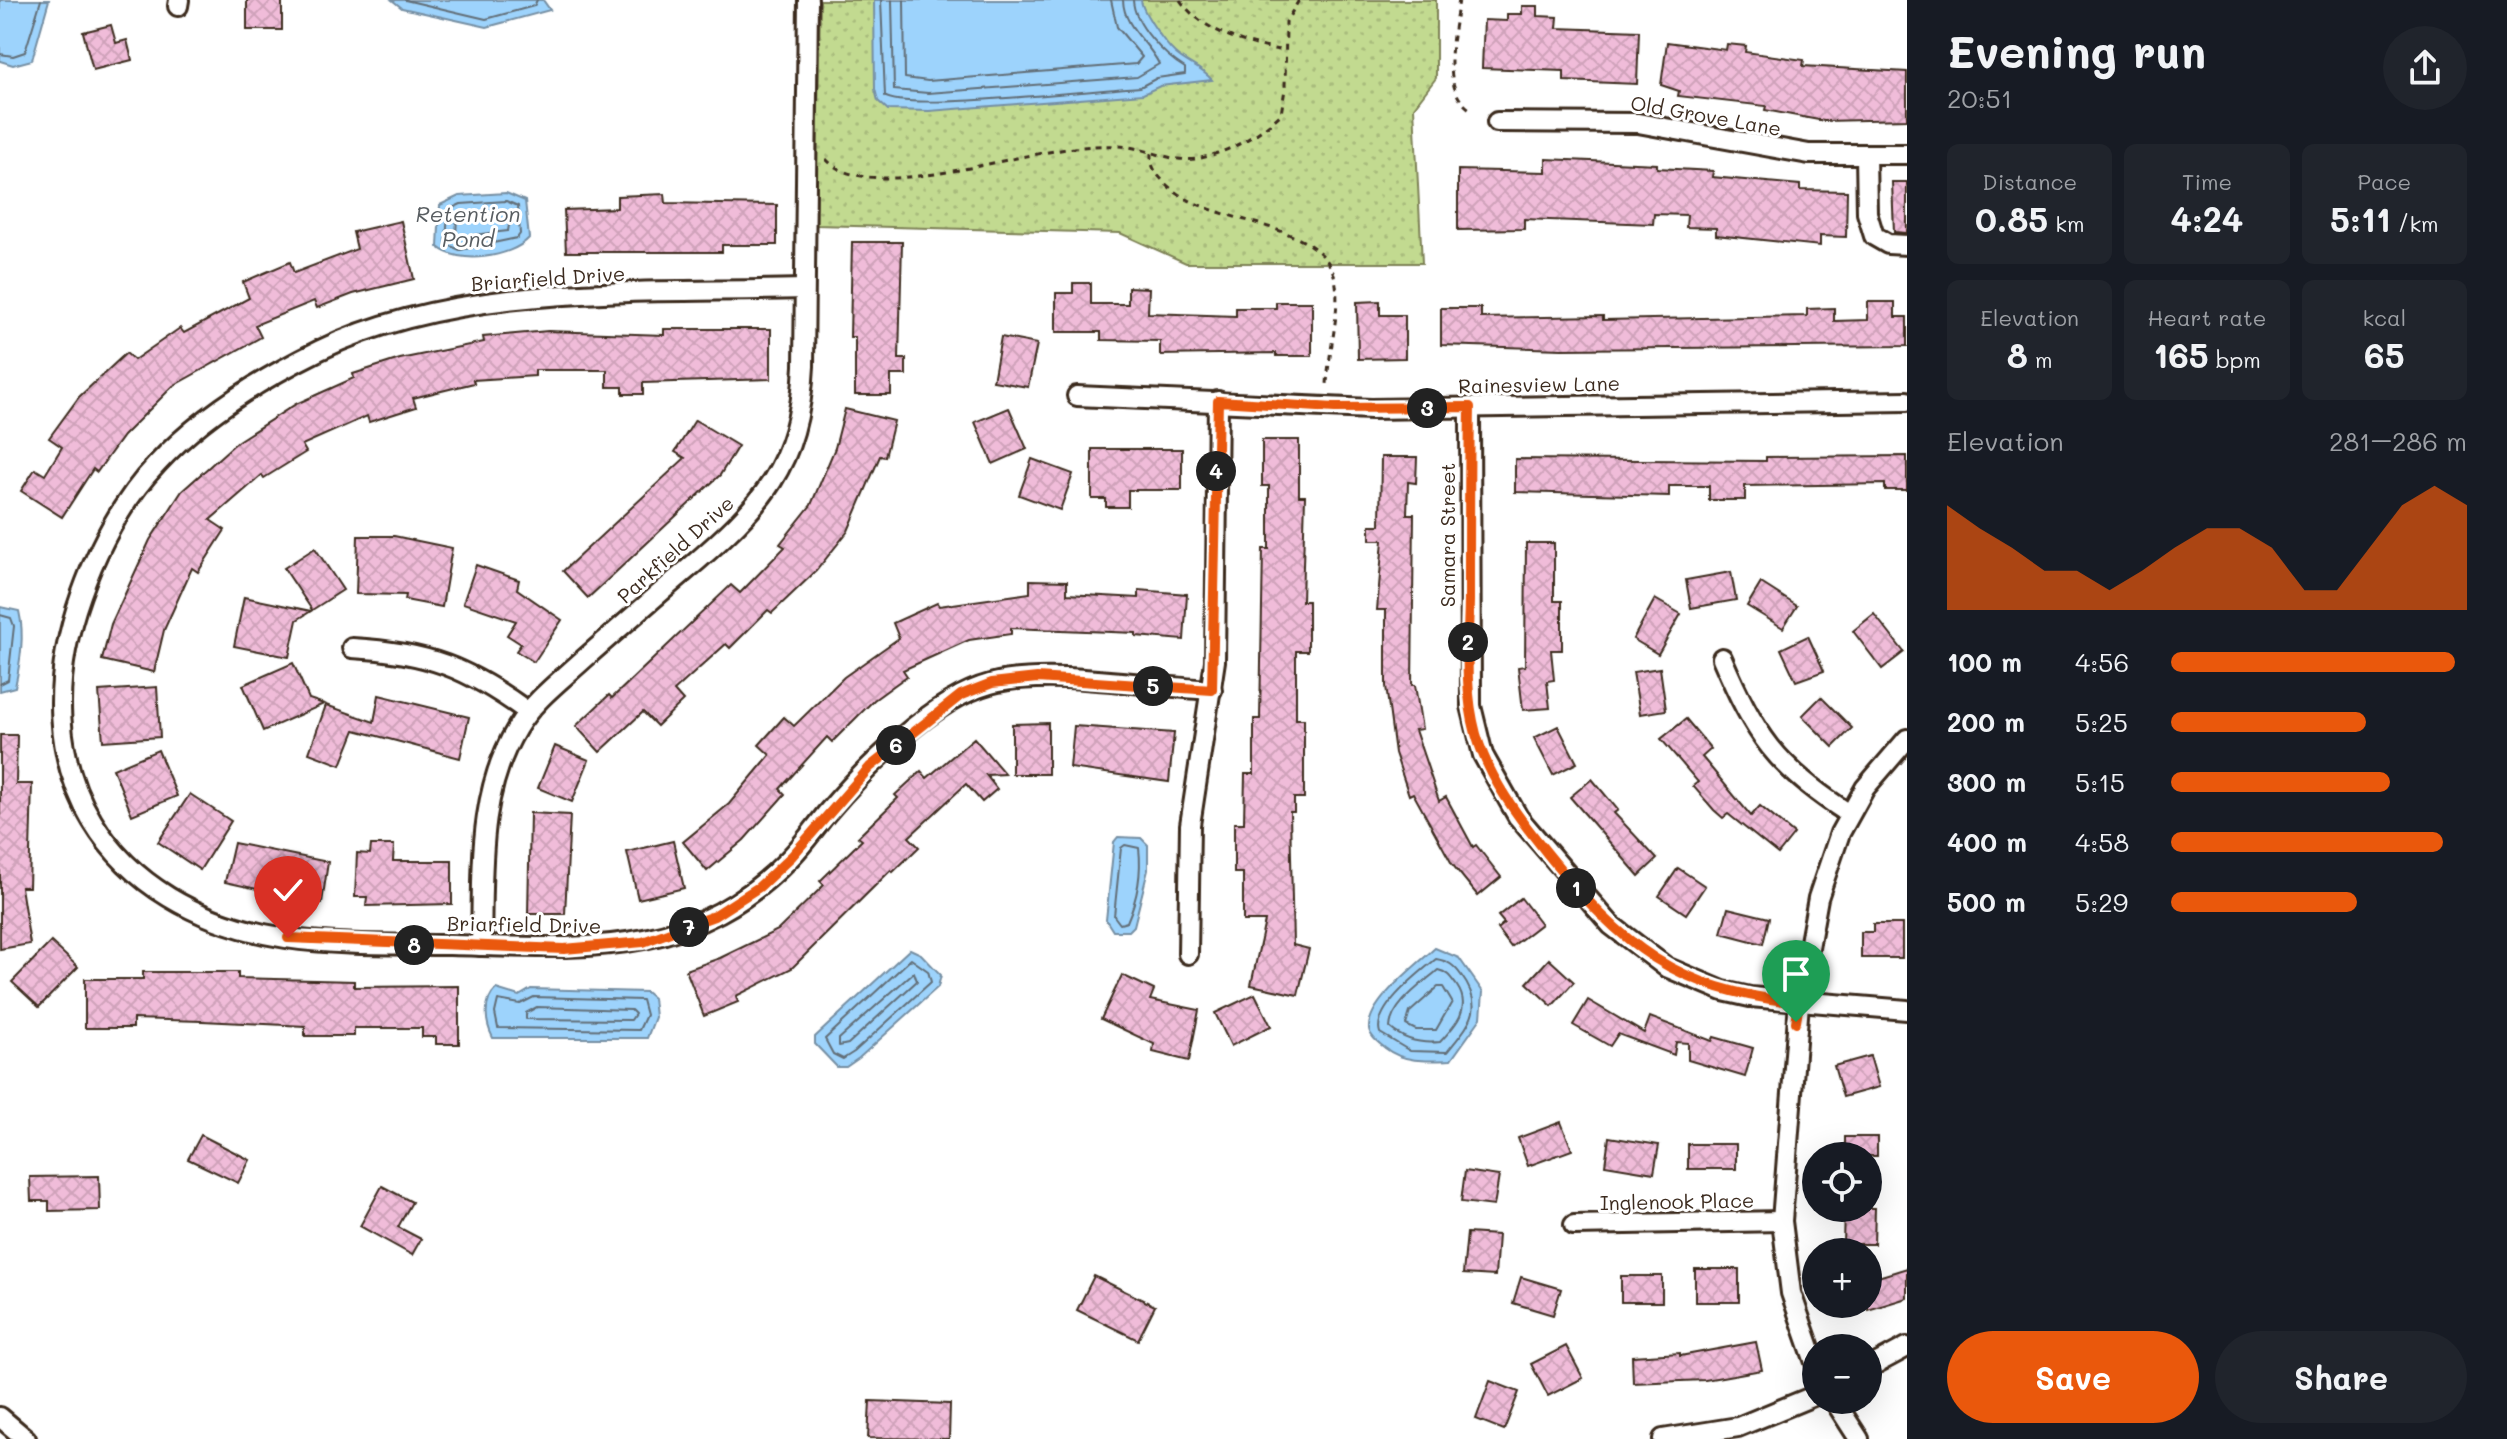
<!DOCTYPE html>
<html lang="en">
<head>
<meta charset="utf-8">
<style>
  :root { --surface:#171b24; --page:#20242c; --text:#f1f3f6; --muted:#9ea1a6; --accent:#ea580c }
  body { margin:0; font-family:Mali,sans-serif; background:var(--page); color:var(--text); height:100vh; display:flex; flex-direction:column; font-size:30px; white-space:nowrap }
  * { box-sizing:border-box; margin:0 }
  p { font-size:26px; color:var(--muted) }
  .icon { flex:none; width:44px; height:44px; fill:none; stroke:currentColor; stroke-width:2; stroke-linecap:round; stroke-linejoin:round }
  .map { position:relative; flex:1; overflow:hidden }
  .sheet { display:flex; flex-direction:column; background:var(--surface); width:600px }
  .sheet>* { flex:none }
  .tools { position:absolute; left:1802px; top:1142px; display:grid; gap:16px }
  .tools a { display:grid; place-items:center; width:80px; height:80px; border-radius:50%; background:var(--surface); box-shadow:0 8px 32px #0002; font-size:40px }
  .pin { position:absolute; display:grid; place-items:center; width:68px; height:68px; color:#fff; margin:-82px -34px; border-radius:50% 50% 50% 0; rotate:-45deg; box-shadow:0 0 8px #0007 }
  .pin .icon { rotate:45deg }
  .km { position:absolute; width:40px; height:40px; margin:-20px; border-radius:50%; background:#222; color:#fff; font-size:22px; line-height:40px; text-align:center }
  .round { display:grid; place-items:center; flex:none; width:84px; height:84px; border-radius:42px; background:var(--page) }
  .overview { display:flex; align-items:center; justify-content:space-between; height:136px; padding:0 40px }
  h1 { font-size:44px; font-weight:800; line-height:60px }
  .metrics { display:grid; grid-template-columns:repeat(3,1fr); gap:12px; height:136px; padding:8px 40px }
  .metrics div { display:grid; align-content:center; border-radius:12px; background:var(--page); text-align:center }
  .metrics b { font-size:34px; font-weight:800 }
  .metrics small { font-size:22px; font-weight:400 }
  .metrics p { font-size:22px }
  .chart { height:224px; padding:16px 40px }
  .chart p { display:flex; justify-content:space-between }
  .chart svg { width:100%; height:144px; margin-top:8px; fill:var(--accent); opacity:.7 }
  .button { display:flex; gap:16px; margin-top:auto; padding:16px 40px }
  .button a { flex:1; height:92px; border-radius:48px; background:var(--accent); color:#fff; font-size:32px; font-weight:800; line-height:92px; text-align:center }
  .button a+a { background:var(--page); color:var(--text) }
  ul { padding:0 40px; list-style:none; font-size:26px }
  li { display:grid; grid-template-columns:128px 96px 1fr; align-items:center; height:60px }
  li i { height:20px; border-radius:10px; background:var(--accent) }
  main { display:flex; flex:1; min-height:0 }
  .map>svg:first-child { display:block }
  .green { fill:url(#green-dots); stroke:#7e8257; stroke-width:2 }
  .water { fill:#9dd3fc; stroke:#768fa3; stroke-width:2 }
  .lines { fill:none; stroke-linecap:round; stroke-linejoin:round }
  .shore { stroke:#626e77; stroke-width:2 }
  .building { fill:url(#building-cross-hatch); stroke:#3b2a1e; stroke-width:2 }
  .minor-casing { stroke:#3b2a1e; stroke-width:24 }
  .path { stroke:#3b2a1e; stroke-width:3; stroke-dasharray:6 6; stroke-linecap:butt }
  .minor { stroke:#fff; stroke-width:18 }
  .route-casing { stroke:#fff; stroke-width:16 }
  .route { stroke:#ea580c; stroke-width:10 }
  .labels { text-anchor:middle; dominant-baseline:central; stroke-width:6; stroke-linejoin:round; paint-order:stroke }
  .street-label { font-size:20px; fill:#3b2a1e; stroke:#fff }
  .water-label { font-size:22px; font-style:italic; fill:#585d61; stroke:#fff }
</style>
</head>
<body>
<main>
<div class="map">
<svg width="1907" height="1439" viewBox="0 0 1907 1439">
  <defs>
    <pattern id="green-dots" width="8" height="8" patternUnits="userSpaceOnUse" patternTransform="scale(2)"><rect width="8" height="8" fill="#c2da90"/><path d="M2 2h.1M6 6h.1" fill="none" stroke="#a8bb7c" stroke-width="1.8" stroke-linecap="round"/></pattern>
    <pattern id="building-cross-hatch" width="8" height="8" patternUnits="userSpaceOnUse" patternTransform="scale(2)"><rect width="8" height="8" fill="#f0bcd9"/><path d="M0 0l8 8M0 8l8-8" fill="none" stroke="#cfa2ba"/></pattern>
  </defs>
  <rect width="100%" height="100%" fill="#fff"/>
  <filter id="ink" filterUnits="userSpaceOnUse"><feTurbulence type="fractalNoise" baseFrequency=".0125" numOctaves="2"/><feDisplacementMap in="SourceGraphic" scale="16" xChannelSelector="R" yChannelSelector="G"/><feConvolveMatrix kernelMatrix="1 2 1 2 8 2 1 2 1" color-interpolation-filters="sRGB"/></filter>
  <g filter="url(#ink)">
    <polygon class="green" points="820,0 1436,0 1436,78 1414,107 1422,263 1186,263 1120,233 816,225"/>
    <g class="water">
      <polygon points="0,0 49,0 32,60 13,65 0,61"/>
      <polygon points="392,0 543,0 550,10 487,27 402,8"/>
      <path d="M874,0h267c1,12 25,45 34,53 12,11 26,14 37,27l-52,6 -17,8 -214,17 -41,-1 -10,-9 -3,-12z"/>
      <path d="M506,193l19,8 4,37c-18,20 -71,27 -91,9l2,-42 19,-9z"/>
      <path d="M0,607l19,4c6,25 1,52 -4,76l-15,4z"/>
      <polygon points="1118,837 1141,838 1148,845 1148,870 1134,926 1129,931 1113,931 1106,920 1114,842"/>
      <path d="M1435,948l24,10 24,34 -2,26 -30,42c-23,1 -47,3 -66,-12 -6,-5 -15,-11 -16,-19 -2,-27 48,-64 66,-81z"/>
      <polygon points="910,949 921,954 941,975 938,987 859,1058 846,1067 837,1067 815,1044 815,1037"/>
      <path d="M496,989l23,7 12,-7 115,3 7,6 2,19 -8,21h-154c-8,-15 -10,-37 3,-49z"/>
    </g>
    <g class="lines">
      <g class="shore">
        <polyline points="405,0 486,19 534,6 537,0"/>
        <path d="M881,0l4,96c17,16 219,-7 255,-9l17,-9 28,-4v-6c-20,-12 -51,-43 -52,-68"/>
        <path d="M892,0l2,90 34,3 209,-16 22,-13c-11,-23 -35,-36 -36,-64"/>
        <polyline points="904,0 905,78 928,81 1136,64 1142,57 1117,27 1111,0"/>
        <polyline points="0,54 13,56 25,52 41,0"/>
        <polygon points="506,201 518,206 520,234 517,238 460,250 446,244 448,210 461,204"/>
        <polygon points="505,211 510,219 508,231 456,237 457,216"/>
        <polyline points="0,615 11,618 14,626 8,680 0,684"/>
        <path d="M1125,845l14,3c3,25 -2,51 -12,74l-7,2 -6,-8 7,-68z"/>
        <polygon points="911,959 928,971 931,982 854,1052 843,1059 833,1054 825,1039"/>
        <path d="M1436,959c12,2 18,6 25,16 25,34 9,48 -14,77l-37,-1 -30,-18c-8,-24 39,-60 56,-74z"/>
        <path d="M1438,970c10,2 13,8 19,16 15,22 -1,39 -17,56 -19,2 -35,-1 -50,-14 1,-23 31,-43 48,-58z"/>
        <polygon points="914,972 917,981 848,1044 839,1046 839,1039"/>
        <polygon points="1438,987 1443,987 1452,1002 1436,1030 1416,1030 1406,1025 1410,1012"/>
        <polygon points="534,997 642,1000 646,1015 639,1030 498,1028 495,1013 498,1000 520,1004"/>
        <polygon points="537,1007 631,1010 635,1014 631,1020 526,1019 526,1013"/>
      </g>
    </g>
    <g class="building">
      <rect x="247" y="0" width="35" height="30"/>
      <polygon points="1522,6 1538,6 1538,16 1558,17 1557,28 1639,31 1637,84 1564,81 1564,71 1482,68 1484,20 1507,21 1507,14 1522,14"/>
      <polygon points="111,25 116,43 127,40 132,60 93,70 83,32"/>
      <polygon points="1667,42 1726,50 1727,44 1746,46 1745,52 1804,60 1803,66 1907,72 1907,119 1824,121 1765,110 1766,106 1678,96 1679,91 1661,85"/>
      <polygon points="1546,159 1657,164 1657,168 1713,171 1712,177 1800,185 1800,190 1847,191 1846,237 1820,236 1820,246 1716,235 1716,228 1686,227 1687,215 1654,214 1653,224 1524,219 1524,229 1458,230 1458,170 1546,172"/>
      <polygon points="1892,182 1907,182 1907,233 1894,232"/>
      <polygon points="665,194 666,203 777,205 777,245 722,245 722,252 566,252 564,210 617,208 617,196"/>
      <polygon points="401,221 414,279 353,294 317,308 314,301 255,325 261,337 173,386 123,436 97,472 93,469 62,517 21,491 35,469 45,475 62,447 49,438 79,397 126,353 134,360 180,328 184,333 249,298 243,282 290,262 294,273 357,249 353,232"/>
      <polygon points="852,242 902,242 899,359 906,359 906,375 891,375 891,395 855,395 855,337 850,337"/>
      <polygon points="1073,283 1091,283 1091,304 1128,304 1128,287 1149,288 1148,313 1236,316 1236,308 1276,308 1276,302 1312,302 1312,356 1276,356 1276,353 1160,355 1160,341 1101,340 1101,332 1056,332 1056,293 1073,293"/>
      <polygon points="1380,301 1380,315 1405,315 1405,358 1358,359 1357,302"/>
      <polygon points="1868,302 1895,302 1895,317 1907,317 1907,346 1562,349 1441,345 1441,308 1481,308 1481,318 1603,316 1603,320 1807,316 1807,309 1834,308 1834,321 1868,320"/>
      <polygon points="664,329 771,329 771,379 643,383 643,394 623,394 623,387 607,387 607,370 535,370 535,376 473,380 474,383 413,398 416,407 369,422 367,416 302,445 306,452 264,478 262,475 210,520 225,530 198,572 192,568 164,630 154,672 102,660 111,624 150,540 182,491 238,441 296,404 354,378 353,374 400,359 484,342 483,337 548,331 664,335"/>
      <polygon points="1001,337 1037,344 1028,387 993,381"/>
      <polygon points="1009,408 1027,449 993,464 975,422"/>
      <polygon points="845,409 894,421 885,457 880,456 848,531 816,571 772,613 768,610 730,648 726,644 674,691 683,701 657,726 643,712 600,752 576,726 609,695 612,698 731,585 740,593 785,547 780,544 811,505 835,448"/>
      <polygon points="695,420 738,446 720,475 588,598 563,571 685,458 675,452"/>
      <polygon points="1262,440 1299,440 1299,496 1305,496 1302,601 1308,601 1308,651 1296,651 1296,719 1304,719 1304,798 1294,798 1294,812 1290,812 1293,945 1309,949 1298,995 1251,985 1265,921 1243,921 1243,873 1234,873 1234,823 1244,823 1245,774 1254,774 1254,719 1260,719 1263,549 1269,549 1269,486 1262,486"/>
      <polygon points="1092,449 1182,449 1182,490 1128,490 1128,507 1106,507 1106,499 1092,499"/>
      <polygon points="1907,456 1907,490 1885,490 1885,484 1745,486 1745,500 1709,500 1709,486 1669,486 1669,496 1515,492 1515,459 1766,461 1766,457"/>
      <polygon points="1381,457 1417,457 1416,483 1408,482 1407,514 1414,514 1412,685 1415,685 1422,729 1415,730 1439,801 1446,797 1473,847 1476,845 1501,877 1478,896 1452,864 1413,793 1409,795 1395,753 1386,686 1386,610 1377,610 1383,540 1370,540 1370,525 1380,525"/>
      <polygon points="1032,459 1073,474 1060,510 1019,495"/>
      <polygon points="358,536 394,536 452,548 442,607 405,600 406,595 356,594"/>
      <polygon points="1526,543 1554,543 1554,601 1562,601 1562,650 1551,650 1554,680 1547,681 1550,708 1523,710 1518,667 1525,666"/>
      <polygon points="315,548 343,590 312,610 284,568"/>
      <polygon points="476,565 519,580 517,589 562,620 534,662 516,651 521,644 507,635 516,621 463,603"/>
      <polygon points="1731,572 1736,600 1691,608 1686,580"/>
      <polygon points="1030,580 1067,581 1067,594 1139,598 1139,590 1187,594 1184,640 1136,636 1136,633 1011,628 1011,634 969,640 903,670 907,676 874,700 832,742 827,737 780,789 785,794 744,840 707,871 683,842 729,804 770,755 759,745 784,717 794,726 844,677 899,638 893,623 937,603 939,606 1030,593"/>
      <polygon points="1761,583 1797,606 1783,628 1747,606"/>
      <polygon points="244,597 311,611 297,620 289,657 234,646"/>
      <polygon points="1655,599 1681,614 1658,654 1633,639"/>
      <polygon points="1874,614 1904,652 1882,669 1853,631"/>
      <polygon points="1808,636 1824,671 1796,681 1781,649"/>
      <polygon points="293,663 309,699 324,704 263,731 243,685"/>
      <polygon points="1660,668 1666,710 1640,714 1633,672"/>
      <polygon points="157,687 160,737 103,741 99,691"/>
      <polygon points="379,695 469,717 460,758 355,730 341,765 309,753 326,705 374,722"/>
      <polygon points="1821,697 1852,728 1833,747 1802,716"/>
      <polygon points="1686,719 1711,749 1702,757 1751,816 1760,806 1794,834 1778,854 1728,814 1723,818 1714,810 1693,786 1698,782 1661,739"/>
      <polygon points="1048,723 1048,774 1012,774 1012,724"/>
      <polygon points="1074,726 1174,733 1169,782 1070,768"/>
      <polygon points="1558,726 1577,763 1553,775 1534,738"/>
      <polygon points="0,735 17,735 16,784 32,784 29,887 21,887 30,944 0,949"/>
      <polygon points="974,738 1005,774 986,775 997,789 982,802 966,784 909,837 919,847 893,872 891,870 792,968 736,996 738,1002 704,1016 686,970 720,958 778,930 824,885 820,881 862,840 858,837 898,798 895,795 921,771 927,778"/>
      <polygon points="555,746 589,760 572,802 538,788"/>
      <polygon points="158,750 177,796 132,815 113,769"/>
      <polygon points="1592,779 1618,810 1614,813 1657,859 1639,876 1570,797"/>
      <polygon points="190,794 231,821 200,870 158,842"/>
      <polygon points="530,813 570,815 565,914 528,914"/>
      <polygon points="673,841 684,888 638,899 627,852"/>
      <polygon points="234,843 328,862 322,903 225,882"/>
      <polygon points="371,845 394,845 393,861 452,861 452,904 366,906 367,897 355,897 357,853 370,854"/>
      <polygon points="1678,868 1705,886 1686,914 1659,896"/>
      <polygon points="1521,898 1541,924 1511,947 1497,929 1504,923 1498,916"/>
      <polygon points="1728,908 1769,918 1763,944 1721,933"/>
      <polygon points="1873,924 1902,924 1902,958 1861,958 1861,932 1873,932"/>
      <polygon points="51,942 78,967 39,1007 12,982"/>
      <polygon points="1549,959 1574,982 1552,1006 1527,983"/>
      <polygon points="143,972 238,972 238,978 354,981 354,987 459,986 459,1044 436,1044 436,1037 422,1037 422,1028 354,1028 354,1036 305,1036 305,1026 202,1021 133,1019 133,1028 85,1028 85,979 143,979"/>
      <polygon points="1122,975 1154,990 1150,1000 1199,1010 1189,1061 1153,1052 1154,1044 1101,1019"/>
      <polygon points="1255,994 1271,1026 1231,1046 1215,1013"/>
      <polygon points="1588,1000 1644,1033 1650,1017 1712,1041 1714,1037 1753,1048 1745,1077 1688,1060 1688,1043 1676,1042 1674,1055 1618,1034 1610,1046 1573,1025"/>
      <polygon points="1870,1056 1879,1087 1843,1097 1834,1066"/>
      <polygon points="1561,1122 1572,1150 1528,1166 1518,1138"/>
      <polygon points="201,1135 250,1160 238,1183 188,1159"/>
      <polygon points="1609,1137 1659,1145 1654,1173 1605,1165"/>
      <rect x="1845" y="1137" width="32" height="19"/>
      <rect x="1688" y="1144" width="48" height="25"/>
      <polygon points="1465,1171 1499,1176 1494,1206 1461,1202"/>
      <polygon points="99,1176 100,1210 49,1211 49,1201 31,1201 30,1177"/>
      <polygon points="382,1186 412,1202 398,1227 421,1239 412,1255 360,1226"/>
      <polygon points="1844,1208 1875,1208 1874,1244 1843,1244"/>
      <polygon points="1467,1233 1498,1235 1495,1276 1463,1274"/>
      <polygon points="1907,1268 1907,1298 1868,1310 1868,1280"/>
      <rect x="1695" y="1269" width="44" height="33"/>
      <polygon points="1094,1276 1155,1306 1138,1340 1077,1310"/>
      <rect x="1621" y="1276" width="41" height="26"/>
      <polygon points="1521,1277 1561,1289 1553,1315 1513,1303"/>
      <polygon points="1756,1342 1762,1370 1705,1380 1633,1383 1632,1356 1680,1353 1680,1356"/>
      <polygon points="1566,1346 1583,1378 1548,1396 1531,1364"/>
      <polygon points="1490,1381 1519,1392 1504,1430 1476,1419"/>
      <polygon points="870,1401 950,1404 949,1439 868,1438"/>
    </g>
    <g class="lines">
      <g class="minor-casing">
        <g id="minor">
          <polyline points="178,6 179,0"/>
          <polyline points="1497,122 1638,123 1809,154 1907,154"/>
          <polyline points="1866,154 1867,213 1874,236 1888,244 1907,245"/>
          <path d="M804,289c-155,5 -342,-8 -484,61 -59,29 -118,65 -163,114 -35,37 -59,83 -76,131 -62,174 24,315 205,343 54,8 110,6 164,7 129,3 241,16 339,-86 14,-14 25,-30 37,-45 38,-45 107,-115 164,-130 56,-16 160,3 222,6"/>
          <polyline points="1077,396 1371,409 1907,401"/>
          <polyline points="1470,407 1471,706 1483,755 1518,817 1611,925 1666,967 1723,991 1750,997 1907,1010"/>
          <path d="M352,648c76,4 116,20 176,64"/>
          <path d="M1722,658c33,77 54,109 126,155"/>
          <path d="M481,946c2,-74 -4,-152 36,-218 16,-27 44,-48 67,-69 35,-31 70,-61 105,-91 73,-63 110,-101 115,-202l4,-366"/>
          <polyline points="1188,954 1190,825 1215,661 1218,401"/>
          <polyline points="1574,1225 1782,1221"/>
          <polyline points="1816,1365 1791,1293 1782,1221 1799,1003 1818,898 1840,833 1865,788 1907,739"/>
          <polyline points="1868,1368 1907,1347"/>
          <polyline points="1834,1400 1859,1439"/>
          <polyline points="0,1417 26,1439"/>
          <polyline points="1663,1439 1738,1427 1816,1395"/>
        </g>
      </g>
      <g class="path">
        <path d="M1180,0c22,32 68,45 105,51"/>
        <path d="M1459,0c-5,32 -21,92 14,111"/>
        <path d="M1151,153c-1,14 6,22 15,31 42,43 156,34 169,95 7,31 -8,77 -8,109"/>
        <path d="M826,159c35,41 159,4 206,-4 32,-6 65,-12 97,-8 24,4 48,17 72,11 30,-7 58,-23 80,-44l4,-25 1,-67 13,-22"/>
      </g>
      <use href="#minor" class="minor"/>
    </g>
  </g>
  <g class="lines" filter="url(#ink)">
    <g class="route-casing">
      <path id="route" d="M288,938l276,11 79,-7 71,-26 45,-29 33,-31 78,-89 91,-72 31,-12 45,-5 175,12 6,-289 117,7 135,-1c-1,64 -1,129 -1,194 -1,44 -5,90 7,133 13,45 42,83 71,119 77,95 127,136 252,150l-3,19"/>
    </g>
    <use href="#route" class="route"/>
  </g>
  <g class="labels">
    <g class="street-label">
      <text transform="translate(1706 115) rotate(10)">Old Grove Lane</text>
      <text transform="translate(548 278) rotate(-4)">Briarfield Drive</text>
      <text transform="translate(1539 384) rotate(-1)">Rainesview Lane</text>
      <text transform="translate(1447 535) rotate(-90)">Samara Street</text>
      <text transform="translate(675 549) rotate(-42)">Parkfield Drive</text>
      <text transform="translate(524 924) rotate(1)">Briarfield Drive</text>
      <text transform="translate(1677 1201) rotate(-1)">Inglenook Place</text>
    </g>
    <g class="water-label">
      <text x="468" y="213">Retention<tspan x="468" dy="25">Pond</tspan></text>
    </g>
  </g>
</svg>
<div class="tools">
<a><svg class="icon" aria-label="locate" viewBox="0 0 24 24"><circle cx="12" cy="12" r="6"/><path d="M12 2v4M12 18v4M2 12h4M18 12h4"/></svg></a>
<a>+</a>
<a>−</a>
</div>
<div class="pin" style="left:1796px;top:1022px;background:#1e9e55"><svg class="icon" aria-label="arrive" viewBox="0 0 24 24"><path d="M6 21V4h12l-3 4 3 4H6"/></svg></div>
<div class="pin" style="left:288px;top:938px;background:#d93025"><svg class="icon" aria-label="check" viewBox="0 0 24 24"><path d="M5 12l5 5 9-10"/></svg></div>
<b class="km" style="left:1576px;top:888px">1</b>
<b class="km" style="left:1468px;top:642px">2</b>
<b class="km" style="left:1427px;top:408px">3</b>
<b class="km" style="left:1216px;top:471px">4</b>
<b class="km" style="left:1153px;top:686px">5</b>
<b class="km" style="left:896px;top:745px">6</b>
<b class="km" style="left:689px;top:927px">7</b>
<b class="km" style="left:414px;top:945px">8</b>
</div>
<section class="sheet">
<div class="overview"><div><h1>Evening run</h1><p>20:51</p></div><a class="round"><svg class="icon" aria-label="share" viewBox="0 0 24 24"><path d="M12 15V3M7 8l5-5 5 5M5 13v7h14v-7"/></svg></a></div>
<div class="metrics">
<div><p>Distance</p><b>0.85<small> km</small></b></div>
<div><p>Time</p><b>4:24</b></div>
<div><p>Pace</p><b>5:11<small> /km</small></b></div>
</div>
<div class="metrics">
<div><p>Elevation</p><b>8<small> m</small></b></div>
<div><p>Heart rate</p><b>165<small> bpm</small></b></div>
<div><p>kcal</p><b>65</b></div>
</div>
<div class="chart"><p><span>Elevation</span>281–286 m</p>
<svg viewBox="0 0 160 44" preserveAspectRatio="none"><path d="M0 44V12L10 19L20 25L30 32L40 32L50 38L60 32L70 25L80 19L90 19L100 25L110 38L120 38L130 25L140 12L150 6L160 12V44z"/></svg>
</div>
<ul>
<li><b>100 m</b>4:56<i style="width:96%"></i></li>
<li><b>200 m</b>5:25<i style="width:66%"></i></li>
<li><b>300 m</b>5:15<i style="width:74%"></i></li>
<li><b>400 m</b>4:58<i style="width:92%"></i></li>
<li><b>500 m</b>5:29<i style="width:63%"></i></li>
</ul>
<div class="button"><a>Save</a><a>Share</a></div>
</section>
</main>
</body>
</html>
